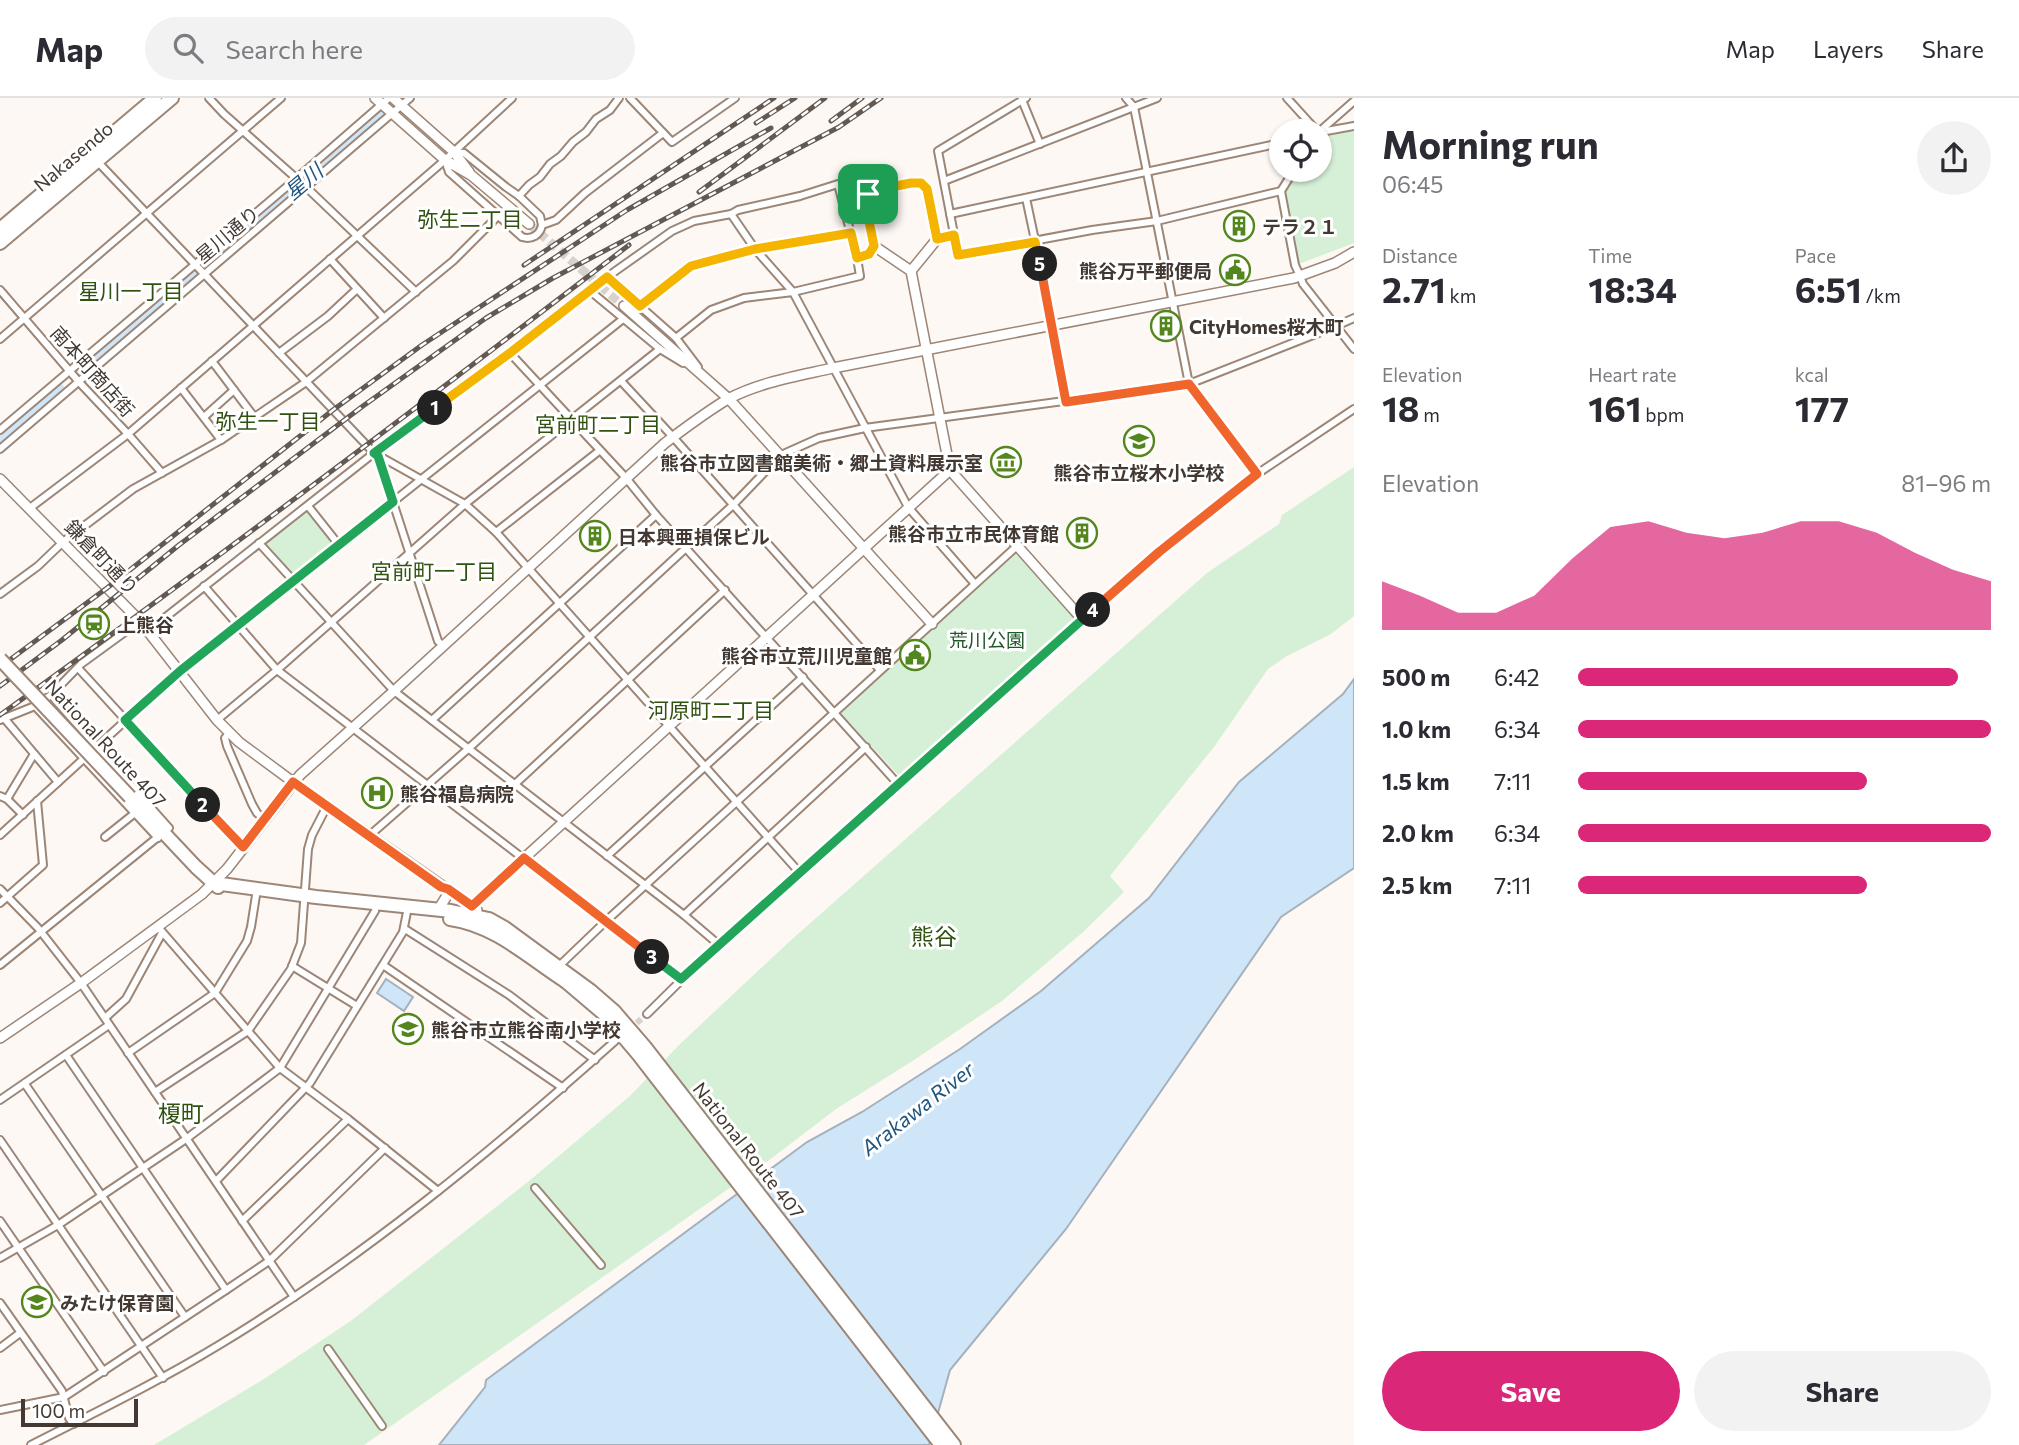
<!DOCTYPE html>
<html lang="en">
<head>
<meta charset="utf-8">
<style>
  :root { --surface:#fff; --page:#f2f2f3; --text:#2b2b33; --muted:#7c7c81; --line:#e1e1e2; --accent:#db2777 }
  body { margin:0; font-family:Commissioner,"Noto Sans JP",sans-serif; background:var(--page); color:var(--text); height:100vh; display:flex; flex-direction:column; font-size:26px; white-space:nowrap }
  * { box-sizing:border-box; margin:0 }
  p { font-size:23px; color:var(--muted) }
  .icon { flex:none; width:38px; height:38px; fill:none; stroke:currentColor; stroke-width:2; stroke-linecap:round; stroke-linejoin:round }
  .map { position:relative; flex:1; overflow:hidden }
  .sheet { display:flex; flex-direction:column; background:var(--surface); width:665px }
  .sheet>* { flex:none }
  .buttons { position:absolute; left:1269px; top:21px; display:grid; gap:14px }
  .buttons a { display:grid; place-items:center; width:63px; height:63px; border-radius:50%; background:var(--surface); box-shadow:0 2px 5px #0004; font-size:35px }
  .scale { position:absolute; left:21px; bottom:18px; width:117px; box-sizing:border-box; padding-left:7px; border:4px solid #433932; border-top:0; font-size:19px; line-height:24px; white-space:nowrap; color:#433932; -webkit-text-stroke:5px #fff; paint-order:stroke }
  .pin { position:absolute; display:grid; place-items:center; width:60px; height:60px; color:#fff; margin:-30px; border-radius:14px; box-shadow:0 4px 10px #0006 }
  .km { position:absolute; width:35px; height:35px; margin:-18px; border-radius:50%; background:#222; color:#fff; font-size:19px; line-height:35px; text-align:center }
  .round { display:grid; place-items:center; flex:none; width:74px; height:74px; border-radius:37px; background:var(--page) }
  .summary { display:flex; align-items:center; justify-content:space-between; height:119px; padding:0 28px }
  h1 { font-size:38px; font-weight:700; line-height:52px }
  .figures { display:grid; grid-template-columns:repeat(3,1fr); gap:10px; height:119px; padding:7px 28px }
  .figures div { display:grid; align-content:center }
  .figures b { font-size:35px; font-weight:700 }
  .figures small { font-size:19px; font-weight:400 }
  .figures p { font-size:19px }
  .chart { height:196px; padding:14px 28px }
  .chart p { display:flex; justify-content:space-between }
  .chart svg { width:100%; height:126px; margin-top:7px; fill:var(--accent); opacity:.7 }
  .action { display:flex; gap:14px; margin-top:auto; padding:14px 28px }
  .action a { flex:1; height:80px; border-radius:42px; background:var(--accent); color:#fff; font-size:28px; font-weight:700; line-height:80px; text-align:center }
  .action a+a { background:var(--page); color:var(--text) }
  ul { padding:0 28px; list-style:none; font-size:23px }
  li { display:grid; grid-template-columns:112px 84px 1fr; align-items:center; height:52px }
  li i { height:18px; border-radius:9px; background:var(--accent) }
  header { display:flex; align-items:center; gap:42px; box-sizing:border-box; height:98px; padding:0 35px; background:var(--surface); border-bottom:2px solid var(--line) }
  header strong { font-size:33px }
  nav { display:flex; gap:38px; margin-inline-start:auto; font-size:24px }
  .search { width:490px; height:63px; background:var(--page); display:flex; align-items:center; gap:18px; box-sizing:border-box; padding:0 24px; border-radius:38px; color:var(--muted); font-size:26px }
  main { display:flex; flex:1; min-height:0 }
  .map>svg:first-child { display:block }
  .green { fill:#d6f0d7 }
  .water { fill:#cfe5f8; stroke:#a5b1bd; stroke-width:2 }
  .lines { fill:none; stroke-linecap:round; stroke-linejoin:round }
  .river { stroke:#cfe5f8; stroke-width:14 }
  .street-tunnel { stroke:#d8d2cd; stroke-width:6; stroke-dasharray:6 3; stroke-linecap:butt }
  .secondary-tunnel { stroke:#d8d2cd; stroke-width:9; stroke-dasharray:9 4.5; stroke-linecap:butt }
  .street-casing { stroke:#9d8676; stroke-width:10 }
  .secondary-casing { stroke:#9d8676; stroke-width:12 }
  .highway-casing { stroke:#9d8676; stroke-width:16 }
  .street { stroke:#fff; stroke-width:6 }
  .secondary { stroke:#fff; stroke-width:9 }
  .highway { stroke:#fff; stroke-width:12 }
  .rail-casing { stroke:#625953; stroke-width:5 }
  .rail { stroke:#fff; stroke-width:2.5; stroke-dasharray:8; stroke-linecap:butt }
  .highway-bridge-casing { stroke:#9d8676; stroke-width:16; stroke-linecap:butt }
  .highway-bridge { stroke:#fff; stroke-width:12 }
  .split-1-casing { stroke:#fff; stroke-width:14 }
  .split-2-casing { stroke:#fff; stroke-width:14 }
  .split-3-casing { stroke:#fff; stroke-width:14 }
  .split-4-casing { stroke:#fff; stroke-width:14 }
  .split-5-casing { stroke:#fff; stroke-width:14 }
  .split-6-casing { stroke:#fff; stroke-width:14 }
  .split-1 { stroke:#f5b400; stroke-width:9 }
  .split-2 { stroke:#22a559; stroke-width:9 }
  .split-3 { stroke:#f0652b; stroke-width:9 }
  .split-4 { stroke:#22a559; stroke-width:9 }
  .split-5 { stroke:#f0652b; stroke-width:9 }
  .split-6 { stroke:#f5b400; stroke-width:9 }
  .labels { text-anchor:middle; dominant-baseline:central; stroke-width:6; stroke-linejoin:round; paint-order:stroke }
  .street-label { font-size:19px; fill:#433932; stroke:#fff }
  .poi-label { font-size:19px; font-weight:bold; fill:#433932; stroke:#fff; text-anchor:start }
  .park-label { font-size:19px; fill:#22562b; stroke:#fff }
  .water-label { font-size:21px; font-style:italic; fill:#1e547e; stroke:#fff }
  .neighbourhood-label { font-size:21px; fill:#30510f; stroke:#fff }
  .quarter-label { font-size:23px; fill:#30510f; stroke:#fff }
</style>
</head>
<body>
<header>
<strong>Map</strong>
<div class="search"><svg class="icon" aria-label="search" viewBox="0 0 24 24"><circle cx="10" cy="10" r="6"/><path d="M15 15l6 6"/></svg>Search here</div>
<nav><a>Map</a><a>Layers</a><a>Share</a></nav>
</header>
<main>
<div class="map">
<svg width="1354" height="1347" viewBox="0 0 1354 1347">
  <rect width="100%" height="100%" fill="#fdf8f4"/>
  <g class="green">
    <polygon points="1354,32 1354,145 1299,166 1284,94 1297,72 1320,72 1320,40"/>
    <polygon points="1354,369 1354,518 1331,536 1287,558 1268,571 1214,649 1110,778 1124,794 1082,835 1002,903 914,962 836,1011 772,1060 364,1347 154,1347 264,1281 352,1222 529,1083 630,998 681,945 790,843 1207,475 1279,426 1282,417"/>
    <polygon points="307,413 335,446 294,478 265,445"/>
    <polygon points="1016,453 1077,522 900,679 840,614"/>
  </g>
  <g class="water">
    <polygon points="1354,581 1354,770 1281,819 1066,1131 950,1272 929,1347 439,1347 485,1289 486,1282 807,1044 862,1014 960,951 1041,893 1149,800 1239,684 1343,596"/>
    <polygon points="386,881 413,899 404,913 377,895"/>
  </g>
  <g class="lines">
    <g class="river">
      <polyline points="205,166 400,0"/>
      <polyline points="80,274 194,176"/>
      <polyline points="0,342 58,292"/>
    </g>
    <polyline class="street-tunnel" points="630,931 647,916"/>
    <polyline class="secondary-tunnel" points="529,126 624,208"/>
    <g class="street-casing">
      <g id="street">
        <polyline points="209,0 224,16 306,89 416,194"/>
        <polyline points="630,0 672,44 735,0"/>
        <polyline points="1026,0 938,53 958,157 1092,132 1157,123 1281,93"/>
        <polyline points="1126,0 1134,9 1189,286 1257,376"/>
        <polyline points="1287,0 1317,33"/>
        <polyline points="1022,2 1040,46"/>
        <polyline points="1320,33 1354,3"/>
        <polyline points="1321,34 1354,28"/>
        <polyline points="96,62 374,355 465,406 496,434 799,774"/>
        <path d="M445,62l4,12 73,65c10,3 18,-2 20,-12l-2,-9 -21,-20 -13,-9 -42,-34 -10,-1"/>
        <polyline points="1294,72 1281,93 1295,167 1300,178 1303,186 1354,251"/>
        <polyline points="944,83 1157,0"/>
        <polyline points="519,98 529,87 540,79 550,66 561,58 573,44 586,34 596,21 610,12 619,0"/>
        <polyline points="1026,100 1053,227 1066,304"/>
        <polyline points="731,116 755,151 793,194 908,409 975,486"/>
        <polyline points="950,116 1281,45"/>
        <polyline points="542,127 556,122 585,95 663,35"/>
        <polyline points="857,160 869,156 874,148"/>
        <polyline points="330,161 384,220"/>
        <polyline points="607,179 676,240 698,269"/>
        <polyline points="0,192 79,284 128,336 162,375"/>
        <polyline points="589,192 660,251 683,265"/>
        <polyline points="640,208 691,168 755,151 851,135"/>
        <polyline points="0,241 281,0"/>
        <polyline points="279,255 328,218 357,191"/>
        <polyline points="510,255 626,380 656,417 898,686"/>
        <polyline points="212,263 255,320"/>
        <polyline points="621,283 673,339 880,572"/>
        <polyline points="181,290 221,342"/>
        <polyline points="204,319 234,292"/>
        <polyline points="0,332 297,80 389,0"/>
        <polyline points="0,351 410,0"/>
        <polyline points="378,358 438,543 443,548"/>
        <polyline points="308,408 339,447"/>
        <polyline points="30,410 128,336 445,62 512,0"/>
        <polyline points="496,434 599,353"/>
        <polyline points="259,445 394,593 684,817 718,846"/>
        <polyline points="204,488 277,572 681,881"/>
        <polyline points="0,496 38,468 63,444 133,391 221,342 306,284 453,163 498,118"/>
        <polyline points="148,533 374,355 510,255 607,179 672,133 694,123 731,116 738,112 800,98 838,86 857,160 860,178 793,194 744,200 711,212 676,240"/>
        <polyline points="79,571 236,743 243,749"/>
        <polyline points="35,608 158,740"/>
        <polyline points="4,620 58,684"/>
        <polyline points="0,622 35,608 51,597 81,566 140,523"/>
        <polyline points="217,622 277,572 465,406 660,251"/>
        <polyline points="432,622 656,417"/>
        <polyline points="229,635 225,640 227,648 252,706 257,715 264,721"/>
        <polyline points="515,686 725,492"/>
        <polyline points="0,698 7,701 23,717"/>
        <polyline points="7,701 34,656"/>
        <polyline points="0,737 180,573 623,221"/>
        <polyline points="369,738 468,651 686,450 733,407 781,357 819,340 865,330 1189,286 1336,228 1354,220"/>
        <polyline points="105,739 135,715"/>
        <polyline points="607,758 803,579"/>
        <polyline points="0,791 38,830 81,885 294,1199"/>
        <polyline points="0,805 43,767 37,703"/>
        <polyline points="684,817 866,649"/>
        <polyline points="158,829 280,970 348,1021 438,1093"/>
        <polyline points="405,831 509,897 595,962"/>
        <polyline points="0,867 169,730 51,597"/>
        <polyline points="383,867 563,990"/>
        <polyline points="292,868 357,908"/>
        <polyline points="558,869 606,823 1017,448"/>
        <polyline points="647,916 718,846 1159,454 1257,376 1354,311"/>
        <polyline points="105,920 126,901 162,835"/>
        <polyline points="128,955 215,895 247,843 251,829 257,791"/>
        <polyline points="66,957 226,1192"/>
        <polyline points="25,986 185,1219"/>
        <polyline points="155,994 248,933 291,871 301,845 308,751 312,737 327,708"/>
        <polyline points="0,1002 109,927"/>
        <polyline points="0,1042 163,1280"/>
        <polyline points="216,1083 310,985 403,834 408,809"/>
        <polyline points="535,1090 601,1167"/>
        <polyline points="0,1123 104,1274"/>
        <polyline points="242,1123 348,1021"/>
        <polyline points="0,1160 58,1127 186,1041 280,970 375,813 376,806"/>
        <polyline points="0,1205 62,1293 69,1320 74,1326"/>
        <polyline points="0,1250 20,1235"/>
        <polyline points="328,1251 382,1328"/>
        <polyline points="0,1312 64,1299 226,1192 269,1163 385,1050"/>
        <path d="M31,1347c63,-32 127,-63 188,-100 141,-85 274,-195 396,-304"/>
      </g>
    </g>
    <g class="secondary-casing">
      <g id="secondary">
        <polyline points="375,0 445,62 471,77 529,126"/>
        <polyline points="393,0 454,54 469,74"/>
        <polyline points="911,173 937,141 927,91 921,85 911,85 871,93 865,99 865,103 874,148 911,173 950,372 1082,521"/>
        <polyline points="624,208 729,301 932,526"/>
        <polyline points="0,381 140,523 217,622 239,644 293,684 477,812"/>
        <polyline points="438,812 448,796"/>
        <polyline points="463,816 950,372"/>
        <path d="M0,940l81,-55 121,-89 25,-25 73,-94 94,-84 271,-248c20,-15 41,-31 63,-44 32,-17 70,-23 105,-31l461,-90 41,-15 19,-11"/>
      </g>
    </g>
    <g class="highway-casing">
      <g id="highway">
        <polyline points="0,131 155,0"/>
        <polyline points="0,145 172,0"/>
        <polyline points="130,699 196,769 218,789"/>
        <polyline points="214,785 316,799 451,813 489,821 505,830 591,893 614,913 645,949 954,1347"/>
        <path d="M450,821c45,6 79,39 115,62"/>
        <polyline points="565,883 604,916 638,956 941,1347"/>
      </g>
    </g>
    <use href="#street" class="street"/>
    <use href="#secondary" class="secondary"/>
    <use href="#highway" class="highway"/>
    <g class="rail-casing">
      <g id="rail">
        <polyline points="831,23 862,0"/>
        <polyline points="756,25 795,0"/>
        <polyline points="699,94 825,0"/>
        <polyline points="524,167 774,0"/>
        <polyline points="0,569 107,490 333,312 422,247 627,112 771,30"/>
        <polyline points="0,588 62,542 179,447 363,308 486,220 553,180 839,29 881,0"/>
        <path d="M0,617c213,-153 421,-310 629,-470"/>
      </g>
    </g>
    <use href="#rail" class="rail"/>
    <g class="highway-bridge-casing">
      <polyline id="highway-bridge" points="0,561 130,699"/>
    </g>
    <use href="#highway-bridge" class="highway-bridge"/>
  </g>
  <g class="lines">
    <g class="split-1-casing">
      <polyline id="split-1" points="435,310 510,255 607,179 640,208 691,168 755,151 851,135 857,160 869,156 874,148 865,103 868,96"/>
    </g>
    <g class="split-2-casing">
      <polyline id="split-2" points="203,707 125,622 180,573 393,404 378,358 374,355 435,310"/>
    </g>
    <g class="split-3-casing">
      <polyline id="split-3" points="203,707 243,749 293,684 441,789 448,791 472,808 524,760 652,859"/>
    </g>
    <g class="split-4-casing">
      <polyline id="split-4" points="652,859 681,881 1093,512"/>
    </g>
    <g class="split-5-casing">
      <polyline id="split-5" points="1040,166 1066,304 1189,286 1257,376 1159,454 1093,512"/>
    </g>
    <g class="split-6-casing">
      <polyline id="split-6" points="868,96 871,93 911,85 921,85 927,91 937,141 954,137 958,157 1035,144 1040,166"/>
    </g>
    <use href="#split-1" class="split-1"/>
    <use href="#split-2" class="split-2"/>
    <use href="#split-3" class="split-3"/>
    <use href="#split-4" class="split-4"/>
    <use href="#split-5" class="split-5"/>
    <use href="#split-6" class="split-6"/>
  </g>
  <defs>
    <g id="building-ring" transform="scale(1.575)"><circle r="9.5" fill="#fff" stroke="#53871e" stroke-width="1.5"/><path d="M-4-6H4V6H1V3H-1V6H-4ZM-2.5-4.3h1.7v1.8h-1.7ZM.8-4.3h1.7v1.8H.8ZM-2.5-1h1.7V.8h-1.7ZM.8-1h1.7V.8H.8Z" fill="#53871e"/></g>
    <g id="civic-ring" transform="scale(1.575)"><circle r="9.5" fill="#fff" stroke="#53871e" stroke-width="1.5"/><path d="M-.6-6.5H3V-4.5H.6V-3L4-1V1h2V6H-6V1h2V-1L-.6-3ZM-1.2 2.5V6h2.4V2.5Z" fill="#53871e"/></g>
    <g id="school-ring" transform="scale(1.575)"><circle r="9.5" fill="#fff" stroke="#53871e" stroke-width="1.5"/><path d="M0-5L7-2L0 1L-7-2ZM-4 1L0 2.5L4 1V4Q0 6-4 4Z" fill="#53871e"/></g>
    <g id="museum-ring" transform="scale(1.575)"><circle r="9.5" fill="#fff" stroke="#53871e" stroke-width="1.5"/><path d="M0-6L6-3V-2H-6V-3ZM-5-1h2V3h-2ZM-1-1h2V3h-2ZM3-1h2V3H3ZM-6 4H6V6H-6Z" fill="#53871e"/></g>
    <g id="station-ring" transform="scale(1.575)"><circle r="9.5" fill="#fff" stroke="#53871e" stroke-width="1.5"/><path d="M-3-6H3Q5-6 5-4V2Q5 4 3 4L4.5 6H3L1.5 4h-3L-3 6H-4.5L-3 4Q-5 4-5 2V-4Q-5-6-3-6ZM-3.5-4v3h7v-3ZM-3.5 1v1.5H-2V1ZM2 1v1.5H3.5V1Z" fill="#53871e"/></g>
    <g id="hospital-ring" transform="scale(1.575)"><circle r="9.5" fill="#fff" stroke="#53871e" stroke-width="1.5"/><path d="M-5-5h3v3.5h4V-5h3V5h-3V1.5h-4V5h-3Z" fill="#53871e"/></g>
  </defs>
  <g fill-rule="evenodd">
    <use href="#building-ring" x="1239" y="128"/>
    <use href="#civic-ring" x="1235" y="172"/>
    <use href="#building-ring" x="1166" y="228"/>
    <use href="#school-ring" x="1139" y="343"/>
    <use href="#museum-ring" x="1006" y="364"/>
    <use href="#building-ring" x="1082" y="435"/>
    <use href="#building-ring" x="595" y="438"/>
    <use href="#station-ring" x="94" y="526"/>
    <use href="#civic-ring" x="915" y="557"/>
    <use href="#hospital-ring" x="377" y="695"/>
    <use href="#school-ring" x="408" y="931"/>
    <use href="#school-ring" x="37" y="1204"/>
  </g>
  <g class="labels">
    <g class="street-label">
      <text transform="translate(73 58) rotate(-40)">Nakasendo</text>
      <text transform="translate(227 136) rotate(-40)">星川通り</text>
      <text transform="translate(93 273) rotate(48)">南本町商店街</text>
      <text transform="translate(102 459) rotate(46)">鎌倉町通り</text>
      <text transform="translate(106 645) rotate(47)">National Route 407</text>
      <text transform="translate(749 1052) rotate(52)">National Route 407</text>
    </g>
    <g class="poi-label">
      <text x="1262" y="128">テラ２１</text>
      <text x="1212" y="172" text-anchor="end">熊谷万平郵便局</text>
      <text x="1189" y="228">CityHomes桜木町</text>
      <text x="983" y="364" text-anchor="end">熊谷市立図書館美術・郷土資料展示室</text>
      <text x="1139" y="374" text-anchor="middle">熊谷市立桜木小学校</text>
      <text x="1059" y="435" text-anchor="end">熊谷市立市民体育館</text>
      <text x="618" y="438">日本興亜損保ビル</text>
      <text x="117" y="526">上熊谷</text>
      <text x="892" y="557" text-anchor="end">熊谷市立荒川児童館</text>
      <text x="400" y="695">熊谷福島病院</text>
      <text x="431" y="931">熊谷市立熊谷南小学校</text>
      <text x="60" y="1204">みたけ保育園</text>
    </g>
    <g class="park-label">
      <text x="987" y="541">荒川公園</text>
    </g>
    <g class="water-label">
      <text transform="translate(303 83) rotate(-40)">星川</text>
      <text transform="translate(917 1010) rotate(-38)">Arakawa River</text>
    </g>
    <g class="neighbourhood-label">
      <text x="470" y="120">弥生二丁目</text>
      <text x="131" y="192">星川一丁目</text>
      <text x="268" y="322">弥生一丁目</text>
      <text x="598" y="325">宮前町二丁目</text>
      <text x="434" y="472">宮前町一丁目</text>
      <text x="711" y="611">河原町二丁目</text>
    </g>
    <g class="quarter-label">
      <text x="934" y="838">熊谷</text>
      <text x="181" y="1015">榎町</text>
    </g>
  </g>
</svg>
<div class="buttons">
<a><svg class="icon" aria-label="locate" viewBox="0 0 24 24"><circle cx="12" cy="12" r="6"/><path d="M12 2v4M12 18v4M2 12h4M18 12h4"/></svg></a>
</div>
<div class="scale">100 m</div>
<div class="pin" style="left:868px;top:96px;background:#1e9e55"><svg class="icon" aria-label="arrive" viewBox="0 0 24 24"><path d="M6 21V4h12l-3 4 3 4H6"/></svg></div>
<b class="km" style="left:435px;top:310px">1</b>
<b class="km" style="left:203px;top:707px">2</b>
<b class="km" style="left:652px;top:859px">3</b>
<b class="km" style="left:1093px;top:512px">4</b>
<b class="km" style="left:1040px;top:166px">5</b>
</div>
<section class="sheet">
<div class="summary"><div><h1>Morning run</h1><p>06:45</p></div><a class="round"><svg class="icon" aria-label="share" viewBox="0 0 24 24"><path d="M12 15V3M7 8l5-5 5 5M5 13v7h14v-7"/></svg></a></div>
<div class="figures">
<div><p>Distance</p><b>2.71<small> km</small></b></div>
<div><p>Time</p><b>18:34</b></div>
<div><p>Pace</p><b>6:51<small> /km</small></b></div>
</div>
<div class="figures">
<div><p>Elevation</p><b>18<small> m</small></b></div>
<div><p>Heart rate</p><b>161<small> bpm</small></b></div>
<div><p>kcal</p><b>177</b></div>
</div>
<div class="chart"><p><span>Elevation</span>81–96 m</p>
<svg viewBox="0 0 160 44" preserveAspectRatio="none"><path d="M0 44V27L10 32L20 38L30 38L40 32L50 19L60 8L70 6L80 10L90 12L100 10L110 6L120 6L130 10L140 17L150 23L160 27V44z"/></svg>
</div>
<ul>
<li><b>500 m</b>6:42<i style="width:92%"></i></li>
<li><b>1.0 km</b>6:34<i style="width:100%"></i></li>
<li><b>1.5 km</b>7:11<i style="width:70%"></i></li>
<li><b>2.0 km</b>6:34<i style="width:100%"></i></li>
<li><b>2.5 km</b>7:11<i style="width:70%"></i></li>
</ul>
<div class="action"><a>Save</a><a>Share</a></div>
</section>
</main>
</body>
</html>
